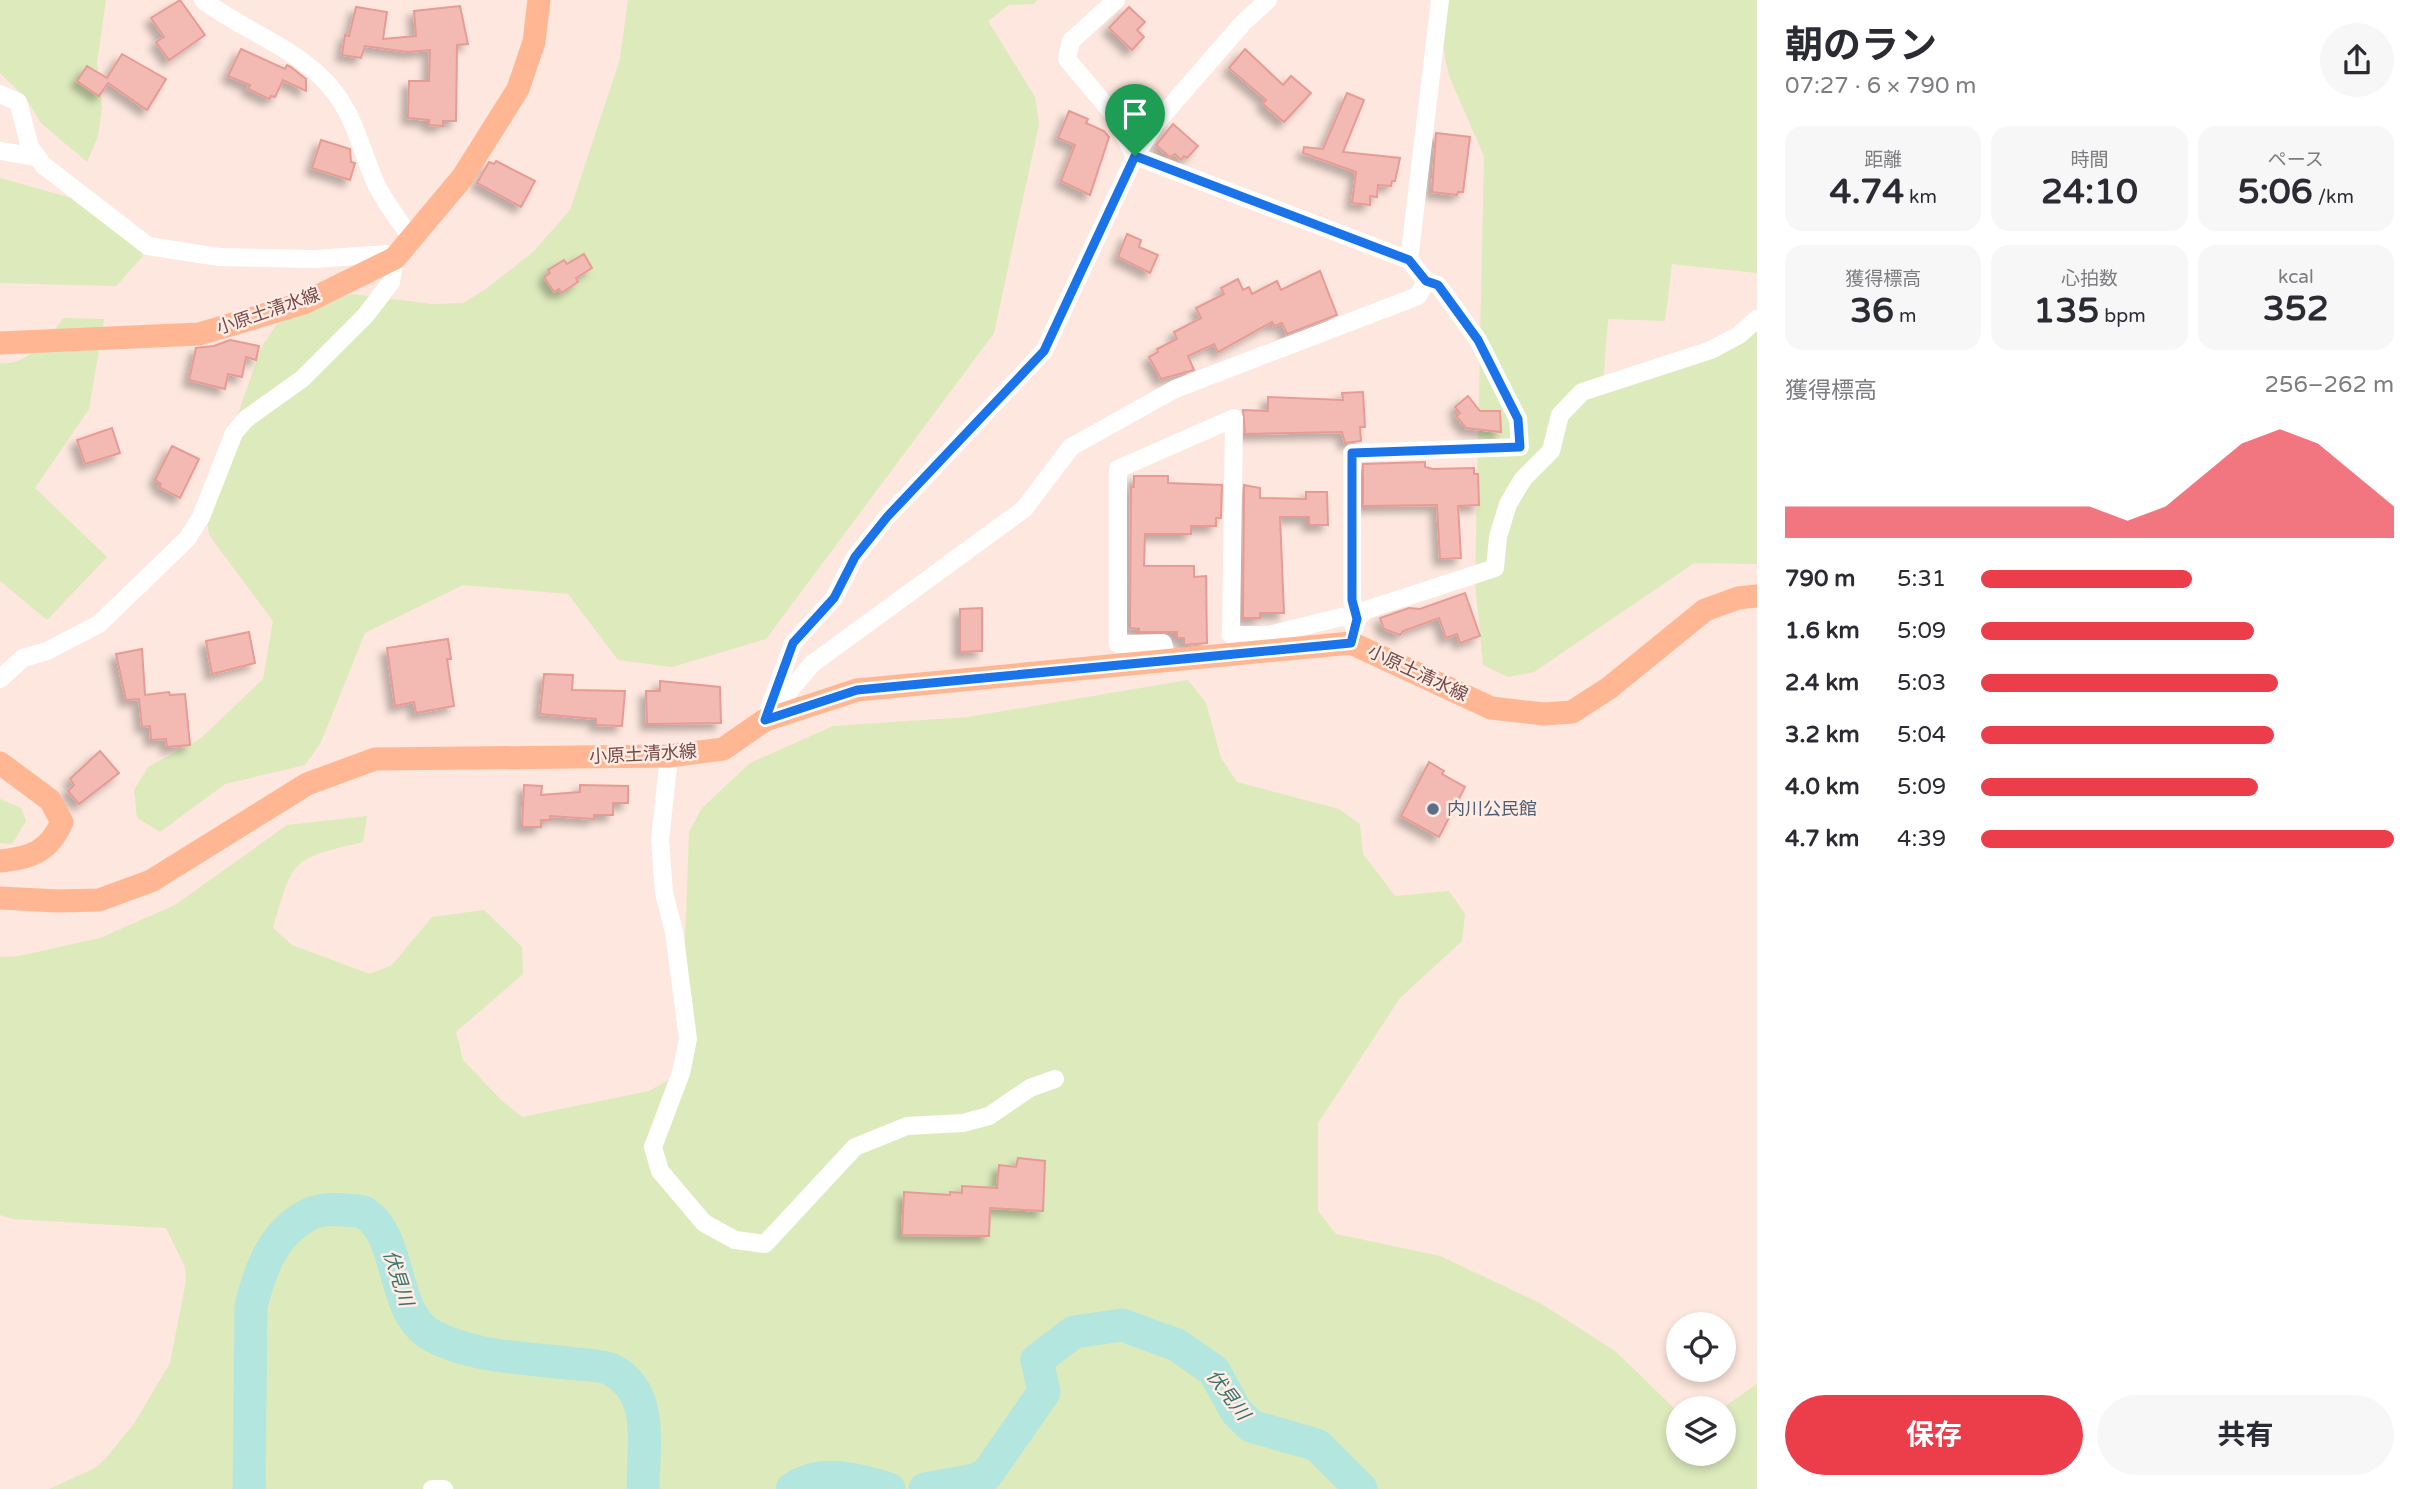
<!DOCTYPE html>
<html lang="ja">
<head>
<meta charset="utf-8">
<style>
  :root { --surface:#fff; --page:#f7f7f7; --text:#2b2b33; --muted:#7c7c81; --accent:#ec3d4b }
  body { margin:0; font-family:"Varela Round","Noto Sans JP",sans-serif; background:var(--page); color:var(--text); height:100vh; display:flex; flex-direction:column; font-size:26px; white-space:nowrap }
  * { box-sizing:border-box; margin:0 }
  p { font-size:23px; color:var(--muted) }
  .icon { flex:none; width:38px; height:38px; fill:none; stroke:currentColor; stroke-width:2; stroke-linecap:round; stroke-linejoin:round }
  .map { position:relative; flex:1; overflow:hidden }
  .side { display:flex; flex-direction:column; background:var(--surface); width:665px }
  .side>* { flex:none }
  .buttons { position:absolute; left:1666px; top:1312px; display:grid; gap:14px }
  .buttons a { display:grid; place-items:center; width:70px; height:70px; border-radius:50%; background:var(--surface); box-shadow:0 4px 10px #0003; font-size:35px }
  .pin { position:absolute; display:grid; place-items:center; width:60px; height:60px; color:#fff; margin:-72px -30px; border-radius:50% 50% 50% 0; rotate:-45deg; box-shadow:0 0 7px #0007 }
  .pin .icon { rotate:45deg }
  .round { display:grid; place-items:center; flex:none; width:74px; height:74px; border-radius:37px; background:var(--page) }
  .headline { display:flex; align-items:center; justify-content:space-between; height:119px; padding:0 28px }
  h1 { font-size:38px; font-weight:700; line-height:52px }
  .stats { display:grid; grid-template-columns:repeat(3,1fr); gap:10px; height:119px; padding:7px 28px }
  .stats div { display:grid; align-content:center; border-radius:18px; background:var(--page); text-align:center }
  .stats b { font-size:35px; font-weight:700 }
  .stats small { font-size:19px; font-weight:400 }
  .stats p { font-size:19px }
  .chart { height:196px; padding:14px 28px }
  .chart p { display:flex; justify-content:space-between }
  .chart svg { width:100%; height:126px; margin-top:7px; fill:var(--accent); opacity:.7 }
  .action { display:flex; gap:14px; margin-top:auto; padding:14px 28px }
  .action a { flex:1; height:80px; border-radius:42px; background:var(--accent); color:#fff; font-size:28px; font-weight:700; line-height:80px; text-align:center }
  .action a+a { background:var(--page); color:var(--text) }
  ul { padding:0 28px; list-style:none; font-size:23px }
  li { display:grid; grid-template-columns:112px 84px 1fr; align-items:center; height:52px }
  li i { height:18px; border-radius:9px; background:var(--accent) }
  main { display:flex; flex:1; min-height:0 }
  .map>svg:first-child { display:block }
  .green { fill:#ddeabc }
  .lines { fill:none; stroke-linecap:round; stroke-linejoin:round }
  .river { stroke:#b2e6de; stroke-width:33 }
  .building { fill:#f3bab4; stroke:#e69b94; stroke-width:2; filter:url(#shadow) }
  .minor { stroke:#fff; stroke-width:18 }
  .major { stroke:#ffb693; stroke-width:23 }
  .route-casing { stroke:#fff; stroke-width:14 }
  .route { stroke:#1a73e8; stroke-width:9 }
  .service-dot { fill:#5c6f8a; stroke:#ffede5; stroke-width:2.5 }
  .labels { text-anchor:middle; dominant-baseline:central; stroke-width:5; stroke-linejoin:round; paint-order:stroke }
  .street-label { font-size:18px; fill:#734846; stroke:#ffede5 }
  .service-label { font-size:18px; fill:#4e5e75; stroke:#ffede5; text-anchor:start }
  .water-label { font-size:19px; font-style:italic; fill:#37736b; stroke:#ffede5 }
</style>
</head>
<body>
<main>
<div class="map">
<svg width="1757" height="1489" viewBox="0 0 1757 1489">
  <defs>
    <filter id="shadow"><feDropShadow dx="-6" dy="6" stdDeviation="3.5" flood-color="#0004"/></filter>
  </defs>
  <rect width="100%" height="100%" fill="#fde7de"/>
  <g class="green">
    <polygon points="0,0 106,0 97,62 102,108 98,136 87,162 41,123 26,98 0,73"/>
    <polygon points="628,0 1037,0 1034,4 1009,5 988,21 1035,97 1039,124 994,333 766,639 672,667 618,660 568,594 463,585 365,633 321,742 305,765 225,784 160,832 137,818 134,790 148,767 201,738 263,679 273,621 209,535 205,508 261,348 276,325 326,299 352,294 432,304 463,303 486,289 533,252 570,210 620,59"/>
    <polygon points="1433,0 1757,0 1757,273 1672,264 1665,321 1608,319 1603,383 1757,328 1757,564 1694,563 1534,672 1508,677 1483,665 1475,582 1484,156 1449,76"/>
    <polygon points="0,178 93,204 139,233 143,256 116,286 0,283"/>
    <path d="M63,318l41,1 -15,90 -54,79 72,69 -60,63 -47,-39v-218c25,4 51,-26 63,-45z"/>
    <path d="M1188,680l18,23 15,55 16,24 102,27 21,15 3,30 32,42 54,-5 16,23 -3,27 -62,57 -82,125v88l18,23 104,22 100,47 75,48 63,61v42h46l-3,-45 36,-25v105h-1708l46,-21 11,-10 29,-36 35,-59 16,-82 -1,-14 -19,-39 -153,-9 -13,-4v-258l19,-1 81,-18 75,-33 112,-80 80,-9 -4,26c-72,17 -69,15 -90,86l19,17 78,29 22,-9 40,-48 52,-7 38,37 1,27 -67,58 7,28 38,40 21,17 127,-26 25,-14 19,-53 -8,-81 4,-111 13,-24 48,-45 83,-37 135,-9z"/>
    <polygon points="0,799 21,808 26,821 12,844 0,843"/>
  </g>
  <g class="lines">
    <g class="river">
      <path d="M249,1489l2,-183c9,-36 22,-73 57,-91 10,-6 24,-6 36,-5 6,1 16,0 21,3 38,25 25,101 68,123 39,21 91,22 135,27 13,2 30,1 42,6 15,7 25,20 30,35 8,26 3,58 3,85"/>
      <path d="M792,1489c30,-21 66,-9 97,0"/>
      <polyline points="925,1489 975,1480 987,1474 1044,1392 1037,1360 1074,1332 1122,1325 1177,1345 1214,1371 1236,1411 1251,1426 1317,1445 1361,1489"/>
    </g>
  </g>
  <g class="building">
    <polygon points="180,0 205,35 169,60 156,42 164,37 151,18"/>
    <polygon points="460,6 468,44 457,45 456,121 443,121 443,126 429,125 429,120 408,118 409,81 429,81 430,50 408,52 365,46 361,58 342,55 345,35 349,36 356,7 387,12 383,39 416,36 414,11"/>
    <polygon points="1129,7 1145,22 1137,30 1144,37 1132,50 1109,28"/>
    <polygon points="241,49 285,69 287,65 291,67 306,79 306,91 283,80 275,97 271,96 269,99 248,89 250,85 228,76"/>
    <polygon points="1245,49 1283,85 1291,76 1311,93 1284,122 1263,104 1266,100 1229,68"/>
    <polygon points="122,54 166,79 147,110 108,83 99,96 77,81 87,66 107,78"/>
    <polygon points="1347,93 1364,100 1343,152 1400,158 1395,181 1392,181 1391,186 1378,185 1377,197 1370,196 1370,205 1352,203 1356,172 1303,153 1304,147 1323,149"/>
    <polygon points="1069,111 1088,119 1086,123 1104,131 1109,137 1090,195 1061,181 1075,145 1058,138"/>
    <polygon points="1173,124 1198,146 1187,158 1184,156 1181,160 1175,154 1170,157 1156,145"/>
    <polygon points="1436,133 1470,137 1463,192 1458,192 1457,195 1432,192"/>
    <polygon points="321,140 350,149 351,162 355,163 350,180 312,168"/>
    <polygon points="496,161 535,181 521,207 477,183 489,162 494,164"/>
    <polygon points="1127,234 1141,240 1139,247 1158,255 1150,273 1118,257"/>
    <polygon points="584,254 592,268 576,278 578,282 561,293 559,289 554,292 544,277 550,273 548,270 564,260 567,264"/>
    <polygon points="1320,271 1337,315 1287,334 1282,323 1274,326 1272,322 1218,352 1214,344 1188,356 1194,370 1161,379 1149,357 1158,352 1157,349 1177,339 1174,332 1201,318 1196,308 1224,294 1221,288 1238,279 1243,290 1249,287 1252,294 1277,281 1281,290"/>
    <polygon points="230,340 259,346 256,360 246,357 242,377 228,374 225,389 189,380 196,348 214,346"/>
    <polygon points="1363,392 1365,427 1360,427 1361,441 1345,443 1342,432 1245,434 1243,410 1268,411 1268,397 1343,400 1342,393"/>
    <polygon points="1468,396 1480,411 1500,411 1501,432 1466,428 1456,416 1460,413 1455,407"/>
    <polygon points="112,428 120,453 85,464 77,440"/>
    <polygon points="172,446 199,459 180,498 159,487 161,484 155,480"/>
    <polygon points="1425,462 1425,467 1433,469 1474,468 1474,474 1478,474 1479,505 1458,506 1461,558 1440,559 1437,505 1363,506 1363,464"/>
    <polygon points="1134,476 1168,476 1168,483 1222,485 1221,518 1216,518 1216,526 1191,526 1191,534 1145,534 1144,566 1194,566 1194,577 1206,576 1207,643 1184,645 1184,638 1177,638 1177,632 1139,632 1139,629 1130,628 1131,487 1134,487"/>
    <polygon points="1244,485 1260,488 1260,498 1306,499 1306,492 1327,492 1328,525 1309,525 1309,517 1280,517 1284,613 1260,613 1260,618 1243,618"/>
    <polygon points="1465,593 1480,636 1460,643 1457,634 1446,638 1439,618 1403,631 1400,635 1384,629 1380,618 1409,608 1420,609"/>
    <polygon points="982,608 982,651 960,652 960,609"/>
    <polygon points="249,632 255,663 212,674 206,641"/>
    <polygon points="448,639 451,659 447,659 454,706 416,713 414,702 395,706 387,648"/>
    <polygon points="142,649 145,695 169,692 170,695 185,694 190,745 167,747 166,739 151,740 150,726 142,727 139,699 126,700 116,654"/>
    <polygon points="544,674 573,675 572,690 625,691 622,726 596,725 596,719 540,714"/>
    <polygon points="660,681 720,687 721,723 647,724 646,691 660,691"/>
    <polygon points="100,751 119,773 79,804 68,791 74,785 70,779"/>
    <polygon points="1429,762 1444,771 1442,774 1465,787 1439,837 1401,816"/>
    <polygon points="524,785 542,786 541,795 580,792 580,785 628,786 628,803 613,803 613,815 594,815 594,819 550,816 550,820 541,820 541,827 522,827"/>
    <polygon points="1018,1158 1045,1161 1043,1211 990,1208 989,1236 902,1235 904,1192 950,1195 950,1192 962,1193 962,1186 997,1188 999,1165 1016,1167"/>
  </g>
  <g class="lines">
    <g class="minor">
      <path d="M203,0c38,29 82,43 117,76 34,32 38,67 56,108 9,19 24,37 35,54"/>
      <polyline points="1116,0 1071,41 1067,59 1112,113 1135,156 1409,260"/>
      <polyline points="0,94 18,102 30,147 43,165 148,246 219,257 315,259 386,254 395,258 391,282 366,315 302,379 246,419 234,433 201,517 187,539 99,624 47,651 23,658 0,679"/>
      <polyline points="0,151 37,157"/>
      <polyline points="1357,619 1352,600 1352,453 1520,447 1518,419 1478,340 1438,285 1426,281 1409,260 1440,0"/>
      <polyline points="1357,619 1366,610 1495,568 1498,537 1508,504 1523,479 1551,451 1560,415 1582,392 1711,350 1739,335 1757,319"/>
      <polyline points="1167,660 1163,643 1118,644 1118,469 1234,418 1231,635 1269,635 1341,617 1357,619 1354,630"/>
      <polyline points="774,709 812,664 1024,509 1071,447 1175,389 1418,296 1426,281"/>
      <polyline points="765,720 793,643 834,598 855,557 887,517 1044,351 1135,156 1156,123 1242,24 1268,0"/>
      <polyline points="669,756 660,840 664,893 674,932 688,1039 681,1073 653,1147 660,1171 704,1223 735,1240 765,1244 855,1147 907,1126 963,1123 989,1116 1030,1088 1055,1079"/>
      <polyline points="432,1489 444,1489"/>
    </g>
    <g class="major">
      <polyline points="0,343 199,334 304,303 395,258 462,178 518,89 534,42 539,0"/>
      <path d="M0,763l50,37 12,22c-13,29 -30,36 -62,39"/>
      <polyline points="0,898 58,901 99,900 151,881 307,784 375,759 669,756 723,749 765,720 857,690 1351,643 1491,708 1544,714 1572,712 1609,688 1705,610 1738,598 1757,596"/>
    </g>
  </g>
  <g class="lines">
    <g class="route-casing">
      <polygon id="route" points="1135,156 1409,260 1426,281 1438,285 1478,340 1518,419 1520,447 1352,453 1352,600 1357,619 1351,643 857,690 765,720 793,643 834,598 855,557 887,517 1044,351"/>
    </g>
    <use href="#route" class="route"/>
  </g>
  <circle class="service-dot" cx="1433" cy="809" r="7"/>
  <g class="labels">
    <g class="street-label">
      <text transform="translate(268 311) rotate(-19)">小原土清水線</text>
      <text transform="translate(1418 673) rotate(25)">小原土清水線</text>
      <text transform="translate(643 754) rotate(-3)">小原土清水線</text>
    </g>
    <g class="service-label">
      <text x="1447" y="809">内川公民館</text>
    </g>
    <g class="water-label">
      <text transform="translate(398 1278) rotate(72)">伏見川</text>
      <text transform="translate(1228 1395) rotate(53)">伏見川</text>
    </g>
  </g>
</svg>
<div class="buttons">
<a><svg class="icon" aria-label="locate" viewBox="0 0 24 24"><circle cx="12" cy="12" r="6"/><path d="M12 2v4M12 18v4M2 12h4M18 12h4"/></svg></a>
<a><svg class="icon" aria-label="layers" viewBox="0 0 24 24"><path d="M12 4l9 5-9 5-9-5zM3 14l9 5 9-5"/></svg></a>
</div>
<div class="pin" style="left:1135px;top:156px;background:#1e9e55"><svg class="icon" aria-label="arrive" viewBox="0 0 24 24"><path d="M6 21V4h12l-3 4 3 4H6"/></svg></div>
</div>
<section class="side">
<div class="headline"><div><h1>朝のラン</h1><p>07:27 · 6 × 790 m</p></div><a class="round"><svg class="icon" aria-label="share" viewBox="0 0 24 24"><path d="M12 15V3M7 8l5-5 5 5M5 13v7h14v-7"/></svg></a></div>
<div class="stats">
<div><p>距離</p><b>4.74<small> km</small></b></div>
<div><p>時間</p><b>24:10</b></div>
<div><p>ペース</p><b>5:06<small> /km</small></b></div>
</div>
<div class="stats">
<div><p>獲得標高</p><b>36<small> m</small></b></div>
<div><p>心拍数</p><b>135<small> bpm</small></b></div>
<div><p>kcal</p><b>352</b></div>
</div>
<div class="chart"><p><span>獲得標高</span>256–262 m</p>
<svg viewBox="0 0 160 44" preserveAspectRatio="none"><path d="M0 44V33L10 33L20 33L30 33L40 33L50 33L60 33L70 33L80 33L90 38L100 33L110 22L120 11L130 6L140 11L150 22L160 33V44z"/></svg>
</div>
<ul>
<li><b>790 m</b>5:31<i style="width:51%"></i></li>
<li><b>1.6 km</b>5:09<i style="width:66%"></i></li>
<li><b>2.4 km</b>5:03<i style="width:72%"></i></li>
<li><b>3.2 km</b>5:04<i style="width:71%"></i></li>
<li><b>4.0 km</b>5:09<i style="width:67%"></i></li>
<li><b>4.7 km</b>4:39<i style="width:100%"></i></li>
</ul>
<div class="action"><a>保存</a><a>共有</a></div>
</section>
</main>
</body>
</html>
